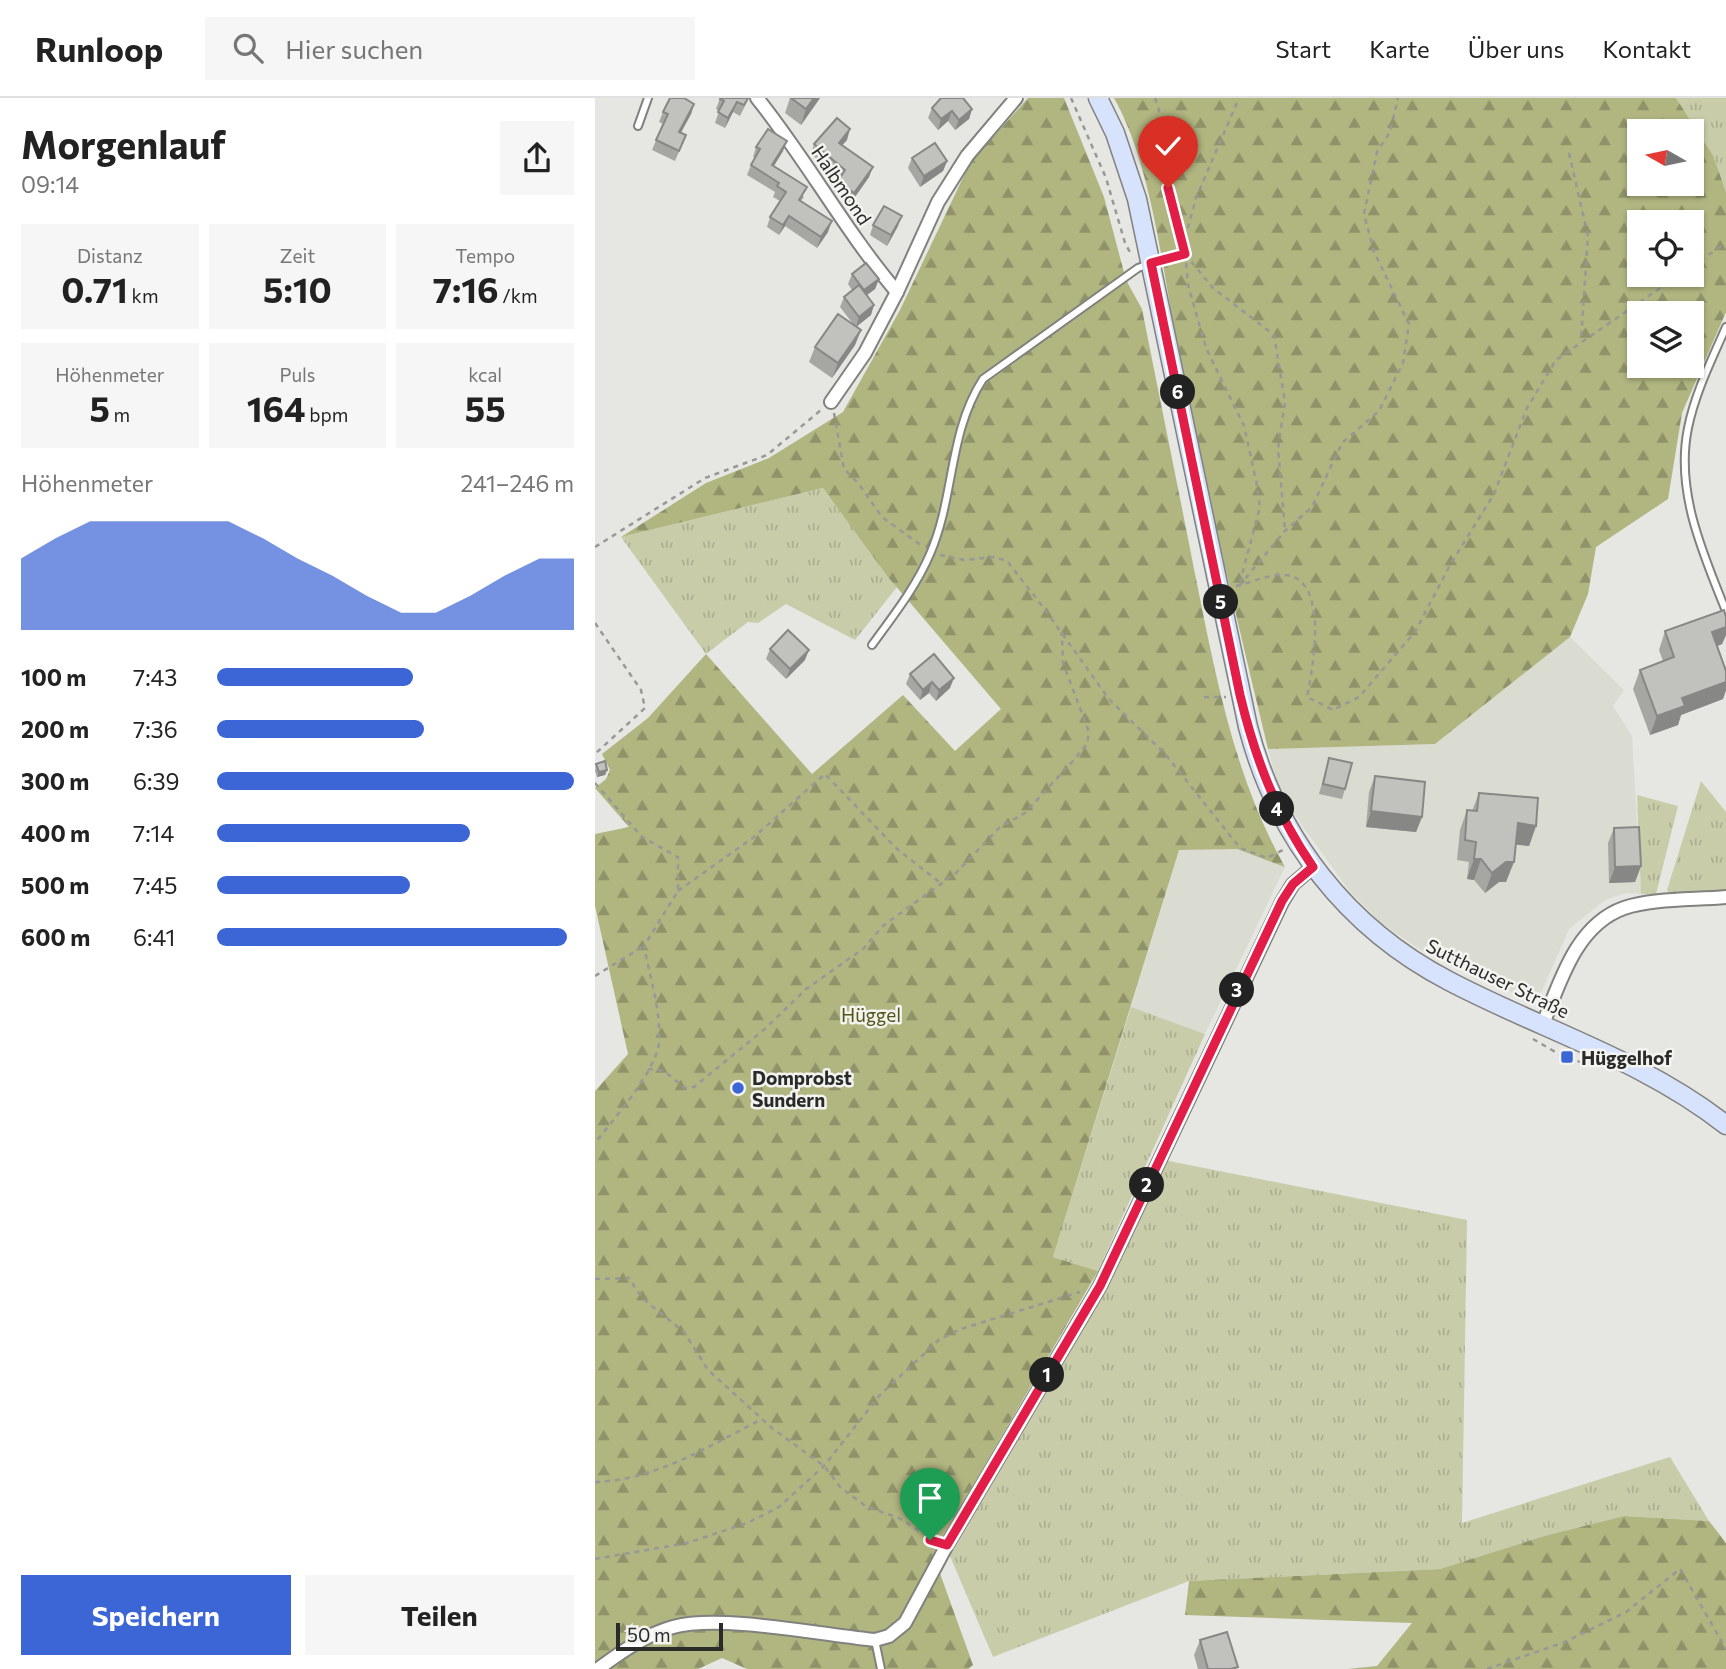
<!DOCTYPE html>
<html lang="de">
<head>
<meta charset="utf-8">
<style>
  :root { --surface:#fff; --page:#f6f6f6; --text:#222; --muted:#767676; --line:#e0e0e0; --accent:#3c65d6 }
  body { margin:0; font-family:Commissioner,sans-serif; background:var(--page); color:var(--text); height:100vh; display:flex; flex-direction:column; font-size:26px; white-space:nowrap }
  * { box-sizing:border-box; margin:0 }
  p { font-size:23px; color:var(--muted) }
  .icon { flex:none; width:38px; height:38px; fill:none; stroke:currentColor; stroke-width:2; stroke-linecap:round; stroke-linejoin:round }
  .map { position:relative; flex:1; overflow:hidden }
  .details { display:flex; flex-direction:column; background:var(--surface); width:595px }
  .details>* { flex:none }
  .needle { width:46px; rotate:279deg }
  .fabs { position:absolute; left:1032px; top:21px; display:grid; gap:14px }
  .fabs a { display:grid; place-items:center; width:77px; height:77px; border-radius:0px; background:var(--surface); box-shadow:0 2px 5px #0004; font-size:35px }
  .scale { position:absolute; left:21px; bottom:18px; width:107px; box-sizing:border-box; padding-left:7px; border:4px solid #2a2a29; border-top:0; font-size:19px; line-height:24px; white-space:nowrap; color:#2a2a29; -webkit-text-stroke:5px #f3f3f0; paint-order:stroke }
  .pin { position:absolute; display:grid; place-items:center; width:60px; height:60px; color:#fff; margin:-72px -30px; border-radius:50% 50% 50% 0; rotate:-45deg; box-shadow:0 0 7px #0007 }
  .pin .icon { rotate:45deg }
  .km { position:absolute; width:35px; height:35px; margin:-18px; border-radius:50%; background:#222; color:#fff; font-size:19px; line-height:35px; text-align:center }
  .round { display:grid; place-items:center; flex:none; width:74px; height:74px; border-radius:0px; background:var(--page) }
  .head { display:flex; align-items:center; justify-content:space-between; height:119px; padding:0 21px }
  h1 { font-size:38px; font-weight:700; line-height:52px }
  .figures { display:grid; grid-template-columns:repeat(3,1fr); gap:10px; height:119px; padding:7px 21px }
  .figures div { display:grid; align-content:center; border-radius:0px; background:var(--page); text-align:center }
  .figures b { font-size:35px; font-weight:700 }
  .figures small { font-size:19px; font-weight:400 }
  .figures p { font-size:19px }
  .chart { height:196px; padding:14px 21px }
  .chart p { display:flex; justify-content:space-between }
  .chart svg { width:100%; height:126px; margin-top:7px; fill:var(--accent); opacity:.7 }
  .button { display:flex; gap:14px; margin-top:auto; padding:14px 21px }
  .button a { flex:1; height:80px; border-radius:0px; background:var(--accent); color:#fff; font-size:28px; font-weight:700; line-height:80px; text-align:center }
  .button a+a { background:var(--page); color:var(--text) }
  ul { padding:0 21px; list-style:none; font-size:23px }
  li { display:grid; grid-template-columns:112px 84px 1fr; align-items:center; height:52px }
  li i { height:18px; border-radius:9px; background:var(--accent) }
  header { display:flex; align-items:center; gap:42px; box-sizing:border-box; height:98px; padding:0 35px; background:var(--surface); border-bottom:2px solid var(--line) }
  header strong { font-size:33px }
  nav { display:flex; gap:38px; margin-inline-start:auto; font-size:24px }
  .search { width:490px; height:63px; background:var(--page); display:flex; align-items:center; gap:18px; box-sizing:border-box; padding:0 24px; border-radius:0px; color:var(--muted); font-size:26px }
  main { display:flex; flex:1; min-height:0 }
  .map>svg:first-child { display:block }
  .built { fill:#dadbd1 }
  .grass { fill:url(#grass-tufts) }
  .forest { fill:url(#forest-firs); fill-rule:evenodd }
  .lines { fill:none; stroke-linecap:round; stroke-linejoin:round }
  .lane-casing { stroke:#81827e; stroke-width:10 }
  .street-casing { stroke:#81827e; stroke-width:16 }
  .secondary-casing { stroke:#81827e; stroke-width:21 }
  .path { stroke:#989896; stroke-width:2.5; stroke-dasharray:5 5; stroke-linecap:butt }
  .lane { stroke:#fff; stroke-width:6 }
  .street { stroke:#fff; stroke-width:12 }
  .secondary { stroke:#d7e2fd; stroke-width:18 }
  .wall { fill:#a6a6a3 }
  .shaded-wall { fill:#878785 }
  .building { fill:#c1c1be; stroke:#878785; stroke-width:2 }
  .route-casing { stroke:#fff; stroke-width:14 }
  .route { stroke:#e11d48; stroke-width:9 }
  .poi-dot { fill:#3c65d6; stroke:#f3f3f0; stroke-width:2.5 }
  .labels { text-anchor:middle; dominant-baseline:central; stroke-width:5; stroke-linejoin:round; paint-order:stroke }
  .street-label { font-size:19px; fill:#2a2a29; stroke:#f3f3f0 }
  .park-label { font-size:19px; fill:#535518; stroke:#f3f3f0 }
  .poi-label { font-size:19px; font-weight:bold; fill:#2a2a29; stroke:#f3f3f0; text-anchor:start }
</style>
</head>
<body>
<header>
<strong>Runloop</strong>
<div class="search"><svg class="icon" aria-label="search" viewBox="0 0 24 24"><circle cx="10" cy="10" r="6"/><path d="M15 15l6 6"/></svg>Hier suchen</div>
<nav><a>Start</a><a>Karte</a><a>Über uns</a><a>Kontakt</a></nav>
</header>
<main>
<section class="details">
<div class="head"><div><h1>Morgenlauf</h1><p>09:14</p></div><a class="round"><svg class="icon" aria-label="share" viewBox="0 0 24 24"><path d="M12 15V3M7 8l5-5 5 5M5 13v7h14v-7"/></svg></a></div>
<div class="figures">
<div><p>Distanz</p><b>0.71<small> km</small></b></div>
<div><p>Zeit</p><b>5:10</b></div>
<div><p>Tempo</p><b>7:16<small> /km</small></b></div>
</div>
<div class="figures">
<div><p>Höhenmeter</p><b>5<small> m</small></b></div>
<div><p>Puls</p><b>164<small> bpm</small></b></div>
<div><p>kcal</p><b>55</b></div>
</div>
<div class="chart"><p><span>Höhenmeter</span>241–246 m</p>
<svg viewBox="0 0 160 44" preserveAspectRatio="none"><path d="M0 44V19L10 12L20 6L30 6L40 6L50 6L60 6L70 12L80 19L90 25L100 32L110 38L120 38L130 32L140 25L150 19L160 19V44z"/></svg>
</div>
<ul>
<li><b>100 m</b>7:43<i style="width:55%"></i></li>
<li><b>200 m</b>7:36<i style="width:58%"></i></li>
<li><b>300 m</b>6:39<i style="width:100%"></i></li>
<li><b>400 m</b>7:14<i style="width:71%"></i></li>
<li><b>500 m</b>7:45<i style="width:54%"></i></li>
<li><b>600 m</b>6:41<i style="width:98%"></i></li>
</ul>
<div class="button"><a>Speichern</a><a>Teilen</a></div>
</section>
<div class="map">
<svg width="1131" height="1571" viewBox="0 0 1131 1571">
  <defs>
    <pattern id="grass-tufts" width="24" height="20" patternUnits="userSpaceOnUse" patternTransform="scale(1.75)"><rect width="24" height="20" fill="#c9cca9"/><path d="M3 7l-1-3M5 7V3M7 7l1-3M15 17l-1-3M17 17v-4M19 17l1-3" fill="none" stroke="#adaf91"/></pattern>
    <pattern id="forest-firs" width="22" height="20" patternUnits="userSpaceOnUse" patternTransform="scale(1.75)"><rect width="22" height="20" fill="#b1b580"/><path d="M5 1l3.5 6h-7zM16 11l3.5 6h-7z" fill="#909369"/></pattern>
  </defs>
  <rect width="100%" height="100%" fill="#e6e6e2"/>
  <g class="built">
    <polygon points="975,539 1029,592 1018,608 1037,638 1046,796 1031,795 1010,802 974,831 947,893 931,901 829,854 787,826 755,794 686,698 673,651 840,646"/>
    <polygon points="642,751 690,769 610,936 536,909 584,752"/>
  </g>
  <g class="grass">
    <polygon points="1081,0 1131,0 1131,94 1118,57"/>
    <polygon points="228,390 302,489 260,542 191,506 163,525 153,524 111,556 26,439"/>
    <polygon points="1106,683 1131,714 1131,794 1076,798 1072,792"/>
    <polygon points="1042,697 1083,708 1061,796 1046,796"/>
    <polygon points="536,909 610,936 503,1173 458,1159"/>
    <polygon points="569,1062 872,1122 867,1425 1075,1359 1114,1423 1029,1418 949,1438 845,1471 594,1483 398,1559 355,1458 507,1199"/>
  </g>
  <g class="forest">
    <path d="M433,0h36l40,99 22,83 16,29c17,86 35,173 52,260 21,103 39,206 91,298l-48,-18 -58,1 -126,407 45,14 -165,283 40,111 -5,4h-221l-25,-11 -24,11h-103v-578l33,-37 -33,-148v-72l34,-7 -34,-39 11,-9 4,-9 -8,-16 46,-36 58,-64 106,120 91,-79 52,56 46,-42 -113,-132 -65,-89 -202,49 85,-54 63,-25 74,-46 57,-102 70,-147z"/>
    <path d="M519,0h562l37,57 13,37v120l-44,101 -14,86 -72,48 -8,47 -18,43 -135,107 -167,5c-32,-133 -63,-265 -90,-399 -15,-77 -26,-185 -64,-252zM1045,33h52v53h-52zM1045,124h52v53h-52zM1045,215h52v53h-52z"/>
    <polygon points="1029,1418 1114,1423 1131,1445 1131,1571 752,1571 782,1568 817,1525 590,1517 594,1483 845,1471 949,1438"/>
  </g>
  <g class="lines">
    <g class="lane-casing">
      <g id="lane">
        <polyline points="43,28 53,0"/>
        <path d="M1131,229c-14,32 -31,66 -38,101 -13,63 15,126 38,183"/>
        <path d="M277,547c21,-29 44,-58 58,-91 25,-57 18,-121 53,-175l155,-111 11,-4"/>
        <polyline points="280,1542 286,1571"/>
      </g>
    </g>
    <g class="street-casing">
      <g id="street">
        <path d="M162,0c50,62 88,133 140,194"/>
        <polyline points="236,304 270,255 302,194 343,104 372,58 421,0"/>
        <path d="M948,926c17,-42 33,-99 81,-116 28,-10 72,-8 102,-11"/>
        <path d="M3,1571c23,-17 47,-34 75,-42 47,-13 150,8 202,13l14,-4 16,-13 42,-78 153,-259 182,-384 11,-18 20,-17"/>
      </g>
    </g>
    <g class="secondary-casing">
      <path id="secondary" d="M503,0l17,35 22,66 111,528c29,111 99,201 201,254 93,49 193,78 277,144"/>
    </g>
    <g class="path">
      <polyline points="476,0 511,80 530,145 536,156"/>
      <polyline points="560,0 564,12 563,60 589,142 593,187 611,250 649,328 661,382 665,409 645,484"/>
      <polyline points="974,55 993,138 986,242"/>
      <polyline points="590,140 601,100 644,0"/>
      <polyline points="590,156 618,190 679,237 690,304 683,350 690,433"/>
      <polyline points="569,161 590,156"/>
      <polyline points="1097,168 1128,147"/>
      <polyline points="239,315 249,371 263,385 287,419 327,448"/>
      <polyline points="0,449 110,380 172,357 226,312"/>
      <polyline points="345,457 369,462 400,459 412,463 448,509 514,601 571,657 645,750 672,760 690,751"/>
      <path d="M641,488c14,-3 33,-12 48,-11 46,2 29,94 23,122l26,13 26,-13 56,-65 35,-67 44,-71 33,-86 29,-48 123,-85"/>
      <polyline points="644,488 690,433 717,409 747,345 784,313 808,265 814,226 779,154 769,116 782,54 795,34 803,0"/>
      <polyline points="0,525 46,592 50,610 0,656"/>
      <polyline points="609,599 631,599"/>
      <path d="M0,685l47,54 36,20v34l-34,55c6,32 17,64 15,97 -3,28 -46,77 -64,100"/>
      <polyline points="83,793 159,739 230,676 302,751 347,786"/>
      <polyline points="0,878 49,848"/>
      <polyline points="938,941 969,959 992,966"/>
      <polyline points="53,971 69,973 90,990 99,989 171,930 211,891 268,851 289,827 361,775 405,729 430,715 477,664 492,646 494,634 468,565 467,534"/>
      <polyline points="0,1181 34,1180 47,1200 89,1234 113,1272 177,1330 229,1368 246,1390 272,1409 304,1420 340,1443"/>
      <path d="M0,1384c61,-2 114,-36 167,-63"/>
      <polyline points="0,1461 92,1445 152,1425 184,1409 229,1368 285,1297 345,1241 366,1231 485,1194"/>
      <polyline points="892,1571 970,1544 1031,1514 1085,1471 1131,1551"/>
    </g>
    <use href="#lane" class="lane"/>
    <use href="#street" class="street"/>
    <use href="#secondary" class="secondary"/>
  </g>
  <g class="wall">
    <polygon points="125,0 154,0 145,18 138,14 130,30 120,25 124,13 121,11"/>
    <polygon points="195,0 225,0 206,27 190,15"/>
    <polygon points="99,6 96,16 86,34 91,37 80,63 57,52 68,26 64,24 68,14"/>
    <polygon points="337,10 377,11 374,21 360,32 353,23 343,32 333,20"/>
    <polygon points="252,42 247,47 274,79 255,106 239,93 244,80 216,56 219,46"/>
    <polygon points="161,49 188,53 179,68 209,99 206,103 233,134 222,150 190,128 184,137 172,129 175,119 185,103 178,99 180,94 152,77 156,67 160,60 158,59"/>
    <polygon points="317,60 352,63 348,73 325,89 313,70"/>
    <polygon points="278,127 303,128 292,148 275,137"/>
    <polygon points="257,176 284,181 280,191 272,197 276,217 262,228 266,232 260,247 237,280 214,264 220,249 258,226 245,209 249,199 257,192 253,186"/>
    <polygon points="1131,519 1131,537 1127,546 1122,548 1131,573 1131,592 1128,601 1086,617 1083,627 1055,637 1038,591 1045,572 1068,563 1064,552 1070,533"/>
    <polygon points="175,551 210,562 191,581 171,561"/>
    <polygon points="315,576 355,590 341,603 334,595 325,602 311,586"/>
    <polygon points="734,660 750,691 747,701 724,696"/>
    <polygon points="1,666 12,672 10,677 2,679 0,673"/>
    <polygon points="780,678 827,719 821,734 771,729 774,694"/>
    <polygon points="884,695 941,728 934,748 920,746 911,784 904,784 890,795 879,782 872,781 874,764 862,762 865,732 872,712 877,713"/>
    <polygon points="1019,730 1046,768 1040,784 1014,785 1013,745"/>
    <polygon points="605,1542 642,1571 603,1571 599,1557"/>
  </g>
  <g class="shaded-wall">
    <polygon points="219,0 225,0 206,27 211,11"/>
    <polygon points="142,4 138,14 130,30 133,20"/>
    <polygon points="99,6 96,16 81,44 84,34"/>
    <polygon points="377,11 374,21 360,32 364,22"/>
    <polygon points="357,13 353,23 343,32 346,21"/>
    <polygon points="255,31 252,42 240,55 244,45"/>
    <polygon points="192,43 188,53 173,77 177,67"/>
    <polygon points="352,63 348,73 325,89 329,78"/>
    <polygon points="278,69 274,79 255,106 259,95"/>
    <polygon points="194,118 190,128 184,137 188,127"/>
    <polygon points="307,118 303,128 292,148 296,137"/>
    <polygon points="237,123 233,134 222,150 226,139"/>
    <polygon points="284,181 280,191 265,202 269,192"/>
    <polygon points="279,207 276,217 261,229 264,219"/>
    <polygon points="266,232 260,247 237,280 243,265"/>
    <polygon points="1131,529 1131,537 1127,546 1110,553 1117,534"/>
    <polygon points="214,552 210,562 191,581 195,571"/>
    <polygon points="359,580 355,590 341,603 344,592"/>
    <polygon points="337,584 334,595 325,602 328,592"/>
    <polygon points="1131,584 1131,592 1128,601 1086,617 1083,627 1055,637 1062,618 1087,600"/>
    <polygon points="12,672 10,677 2,679 4,674"/>
    <polygon points="776,713 827,719 821,734 771,729"/>
    <polygon points="923,725 941,728 934,748 915,746"/>
    <polygon points="879,761 886,761 879,782 872,781"/>
    <polygon points="911,764 919,764 911,784 904,784 890,795 897,775"/>
    <polygon points="1046,768 1040,784 1014,785 1020,769"/>
  </g>
  <g class="building">
    <polygon points="75,0 89,0 99,6 84,34 91,37 84,53 61,42 73,16 68,14"/>
    <polygon points="125,0 153,0 149,7 142,4 133,20 123,14 129,3 125,1"/>
    <polygon points="196,0 219,0 211,11"/>
    <polygon points="346,0 368,0 377,11 364,22 357,13 346,21 337,10"/>
    <polygon points="242,20 255,31 244,45 278,69 259,95 243,83 250,72 219,46"/>
    <polygon points="173,31 192,43 177,67 212,89 204,102 237,123 226,139 194,118 188,127 175,119 191,94 182,88 184,85 156,67 165,51 161,49"/>
    <polygon points="340,45 352,63 329,78 317,60"/>
    <polygon points="289,108 307,118 296,137 278,127"/>
    <polygon points="271,165 284,181 269,192 257,176"/>
    <polygon points="264,187 279,207 264,219 249,199"/>
    <polygon points="243,216 266,232 243,265 220,249"/>
    <polygon points="1129,512 1131,519 1131,529 1117,534 1131,573 1131,584 1087,600 1090,608 1062,618 1045,572 1079,559 1070,533"/>
    <polygon points="193,532 214,552 195,571 175,551"/>
    <polygon points="339,556 359,580 344,592 337,584 328,592 315,576"/>
    <polygon points="734,660 757,665 750,691 728,686"/>
    <polygon points="10,663 12,672 4,674 1,666"/>
    <polygon points="780,678 830,684 827,719 776,713"/>
    <polygon points="884,695 943,700 941,728 923,725 919,764 911,764 897,775 886,761 879,761 881,744 870,742 872,712 882,713"/>
    <polygon points="1044,729 1046,768 1020,769 1019,730"/>
    <polygon points="632,1534 643,1569 636,1571 613,1571 605,1542"/>
  </g>
  <g class="lines">
    <g class="route-casing">
      <path id="route" d="M335,1442l17,5 153,-259 182,-385 11,-17 20,-17c-37,-54 -58,-109 -73,-172l-89,-432 34,-9 -17,-66"/>
    </g>
    <use href="#route" class="route"/>
  </g>
  <g class="poi-dot">
    <rect x="965" y="952" width="14" height="14" rx="3.5"/>
    <circle cx="143" cy="990" r="7"/>
  </g>
  <g class="labels">
    <g class="street-label">
      <text transform="translate(247 87) rotate(56)">Halbmond</text>
      <text transform="translate(903 880) rotate(26)">Sutthauser Straße</text>
    </g>
    <g class="park-label">
      <text x="276" y="916">Hüggel</text>
    </g>
    <g class="poi-label">
      <text x="986" y="959">Hüggelhof</text>
      <text x="157" y="979">Domprobst<tspan x="157" dy="22">Sundern</tspan></text>
    </g>
  </g>
</svg>
<div class="fabs">
<a><svg class="needle" viewBox="-14 -14 28 28"><path d="M0-13l5 13h-10z" fill="#e53935"/><path d="M0 13l5-13h-10z" fill="#767676"/></svg></a>
<a><svg class="icon" aria-label="locate" viewBox="0 0 24 24"><circle cx="12" cy="12" r="6"/><path d="M12 2v4M12 18v4M2 12h4M18 12h4"/></svg></a>
<a><svg class="icon" aria-label="layers" viewBox="0 0 24 24"><path d="M12 4l9 5-9 5-9-5zM3 14l9 5 9-5"/></svg></a>
</div>
<div class="scale">50 m</div>
<div class="pin" style="left:335px;top:1442px;background:#1e9e55"><svg class="icon" aria-label="arrive" viewBox="0 0 24 24"><path d="M6 21V4h12l-3 4 3 4H6"/></svg></div>
<div class="pin" style="left:573px;top:90px;background:#d93025"><svg class="icon" aria-label="check" viewBox="0 0 24 24"><path d="M5 12l5 5 9-10"/></svg></div>
<b class="km" style="left:452px;top:1277px">1</b>
<b class="km" style="left:552px;top:1087px">2</b>
<b class="km" style="left:642px;top:892px">3</b>
<b class="km" style="left:682px;top:711px">4</b>
<b class="km" style="left:626px;top:504px">5</b>
<b class="km" style="left:583px;top:294px">6</b>
</div>
</main>
</body>
</html>
